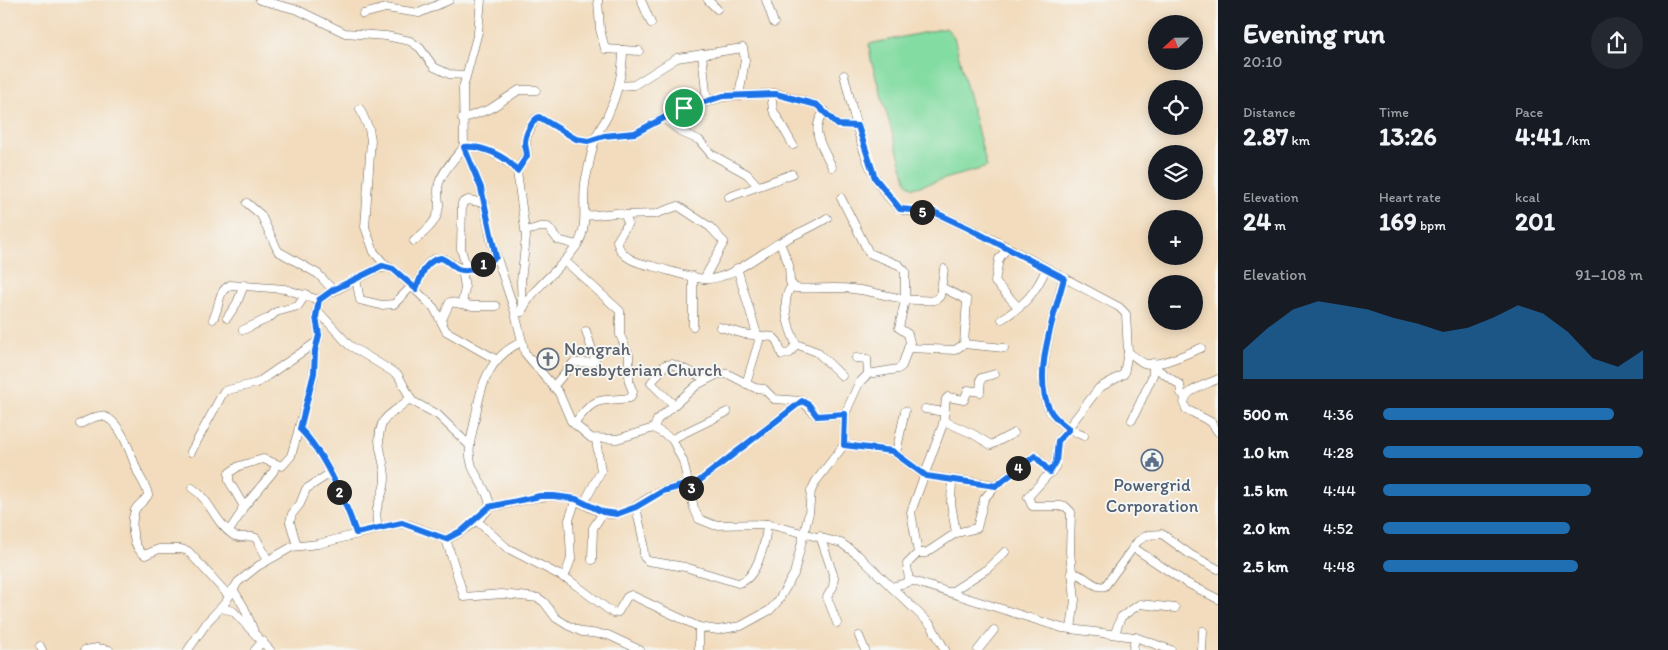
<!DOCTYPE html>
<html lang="en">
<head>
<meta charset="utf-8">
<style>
  :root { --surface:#171b24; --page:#242831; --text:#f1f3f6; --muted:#9ea1a6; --accent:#1f6fb2 }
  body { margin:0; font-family:Itim,sans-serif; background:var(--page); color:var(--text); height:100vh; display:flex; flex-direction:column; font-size:19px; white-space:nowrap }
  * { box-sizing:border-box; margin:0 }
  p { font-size:16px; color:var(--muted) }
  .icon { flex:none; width:28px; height:28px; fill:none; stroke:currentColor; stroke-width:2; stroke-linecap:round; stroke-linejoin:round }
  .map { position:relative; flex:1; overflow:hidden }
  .drawer { display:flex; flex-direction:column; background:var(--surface); width:450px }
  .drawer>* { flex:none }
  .needle { width:32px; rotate:248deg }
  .controls { position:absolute; left:1148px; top:15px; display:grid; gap:10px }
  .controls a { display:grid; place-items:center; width:55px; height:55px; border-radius:50%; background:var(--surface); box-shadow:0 2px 12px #0003; font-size:25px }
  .pin { position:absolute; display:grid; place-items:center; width:42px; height:42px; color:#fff; margin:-21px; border:2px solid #fff; border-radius:50%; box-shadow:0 1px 5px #0007 }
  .km { position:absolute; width:25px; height:25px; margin:-12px; border-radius:50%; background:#222; color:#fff; font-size:14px; line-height:25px; text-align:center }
  .round { display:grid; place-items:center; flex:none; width:52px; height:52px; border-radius:26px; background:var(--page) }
  .headline { display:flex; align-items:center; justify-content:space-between; height:85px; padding:0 25px }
  h1 { font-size:28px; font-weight:700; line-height:38px }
  .stats { display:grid; grid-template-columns:repeat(3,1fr); gap:8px; height:85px; padding:5px 25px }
  .stats div { display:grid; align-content:center }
  .stats b { font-size:25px; font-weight:700 }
  .stats small { font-size:14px; font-weight:400 }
  .stats p { font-size:14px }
  .chart { height:140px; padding:10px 25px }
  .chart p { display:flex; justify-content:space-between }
  .chart svg { width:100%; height:90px; margin-top:5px; fill:var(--accent); opacity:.7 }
  ul { padding:0 25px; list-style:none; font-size:16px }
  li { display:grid; grid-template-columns:80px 60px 1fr; align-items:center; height:38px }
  li i { height:12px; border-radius:6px; background:var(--accent) }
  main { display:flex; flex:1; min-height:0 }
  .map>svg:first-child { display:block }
  .green { fill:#83dca2; stroke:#507c5f }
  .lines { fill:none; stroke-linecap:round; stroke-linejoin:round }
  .minor-casing { stroke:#675f54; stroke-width:9 }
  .minor { stroke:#fff; stroke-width:8 }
  .route-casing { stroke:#fff; stroke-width:10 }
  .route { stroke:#1a73e8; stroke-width:6 }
  .labels { text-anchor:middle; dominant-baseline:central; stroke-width:4; stroke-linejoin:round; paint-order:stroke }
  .worship-label { font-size:18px; fill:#5b616d; stroke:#f6f6f2; text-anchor:start }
  .service-label { font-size:18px; fill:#4e5e75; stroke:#f6f6f2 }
</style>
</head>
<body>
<main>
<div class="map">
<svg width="1218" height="650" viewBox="0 0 1218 650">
  <rect width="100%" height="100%" fill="#f6f6f2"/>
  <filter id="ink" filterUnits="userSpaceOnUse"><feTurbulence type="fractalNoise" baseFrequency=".02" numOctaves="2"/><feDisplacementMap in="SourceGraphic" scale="10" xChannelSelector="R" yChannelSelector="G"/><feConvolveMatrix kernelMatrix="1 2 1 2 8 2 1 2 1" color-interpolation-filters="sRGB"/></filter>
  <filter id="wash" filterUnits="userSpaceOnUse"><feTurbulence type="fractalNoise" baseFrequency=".0096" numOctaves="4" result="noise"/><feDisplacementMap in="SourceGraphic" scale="20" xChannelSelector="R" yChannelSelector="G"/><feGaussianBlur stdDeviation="1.12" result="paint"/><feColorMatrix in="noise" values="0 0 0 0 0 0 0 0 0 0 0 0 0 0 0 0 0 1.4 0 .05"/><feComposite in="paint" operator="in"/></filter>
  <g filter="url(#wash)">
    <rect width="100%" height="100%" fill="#f2dcbd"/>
    <polygon class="green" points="946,28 954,37 987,167 913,188 907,183 871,60 869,44"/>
  </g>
  <g filter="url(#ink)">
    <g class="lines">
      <g class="minor-casing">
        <g id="minor">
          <polyline points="260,0 298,10 345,33 386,36 410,41 420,48 434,67 449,74 465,75"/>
          <polyline points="481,0 478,32 463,88 464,147 481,188 491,240 514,309 525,353 559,393 571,421 591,438 617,439 654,428 672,439 683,461 694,508 699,519 714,525 767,524 841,543 858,555 931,625 945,650"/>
          <polyline points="598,0 600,29 605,49 639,51"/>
          <polyline points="641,0 651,23"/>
          <polyline points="708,0 717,9"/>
          <polyline points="766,0 774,23"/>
          <polyline points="363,14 386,8 419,13 449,0"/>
          <polyline points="702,54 707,102"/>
          <path d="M844,75c12,43 18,100 53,131 10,10 28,3 40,8 63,26 122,62 182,93l7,7 2,38 -4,22 -25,14 -41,53 -3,26 -27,30 4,9h33l6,6 -1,40 5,48 -4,29"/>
          <polyline points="619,86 634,85 677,58 743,48 745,60 739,96"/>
          <polyline points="771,94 773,110 793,145"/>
          <polyline points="360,109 369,129 371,140 365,227 374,252 386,266"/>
          <path d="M825,111c-17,20 -2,36 7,56"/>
          <polyline points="663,118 683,133 699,140 711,154 747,174 758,186"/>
          <polyline points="462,119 490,109 519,90 536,90"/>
          <polyline points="517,171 527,155 526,138 535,119 539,117 576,139 587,141 604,136 635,133 677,111 723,97 776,93 817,105 838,125 858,126"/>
          <polyline points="729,197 792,174"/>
          <polyline points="247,203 261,215 278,251 318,274 333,290"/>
          <polyline points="625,215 655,214 678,206 710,227 724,242 704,279"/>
          <path d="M585,216l32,-3 8,2 3,8 -11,18c3,17 20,22 35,25 16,4 35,11 52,13 24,2 55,-24 75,-36 16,-9 33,-15 48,-25"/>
          <polyline points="526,231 540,227 548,227 558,240 577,245"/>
          <path d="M414,241c12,-10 26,-21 25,-38 -1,-8 -2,-13 0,-20 4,-13 17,-26 25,-36h10l15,4 24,15 4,5 9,66 -5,44 1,31"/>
          <path d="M780,243l9,22 1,17 5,6c20,2 39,-2 58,1 22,2 43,11 65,11 8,0 17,3 22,-4l4,-27"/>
          <polyline points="1007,248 999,259 995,282 1019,308"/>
          <path d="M565,261l55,50v24l9,20v27l4,10 -3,6c-33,4 -34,-3 -56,26"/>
          <polyline points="737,268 759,341 746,384"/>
          <polyline points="462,269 465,288 462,304"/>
          <polyline points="467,270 461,249 462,203 468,200 485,203"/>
          <polyline points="693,276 693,326"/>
          <polyline points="356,279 360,300 381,305 394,304 412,286"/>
          <path d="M1063,279c-8,33 -31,101 -13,132 8,12 22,20 34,25"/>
          <path d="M792,286c-13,14 -3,43 4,58l21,8 25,24"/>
          <path d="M416,289c5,-13 10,-35 29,-30 20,17 30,10 51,-2"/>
          <path d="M523,309c13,-26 41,-41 56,-67 10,-20 2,-43 7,-64 3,-12 5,-26 9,-38 2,-8 8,-15 12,-23 10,-22 16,-43 16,-67"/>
          <polyline points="317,310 349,345 398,375 412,401 438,415 470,446"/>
          <polyline points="227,318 237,303 244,285"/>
          <path d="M213,319c8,-13 3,-26 17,-34l55,4 34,11"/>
          <path d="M1002,319c22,-13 34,-27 44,-50"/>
          <polyline points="441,322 450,302 473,306 496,306"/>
          <polyline points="720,327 744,334 773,337 777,341 782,355 790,353 796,344"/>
          <polyline points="243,330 269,318 276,312 298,306 306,294"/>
          <polyline points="964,344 1004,348"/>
          <polyline points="908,348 955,350 964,344 967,300 941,287"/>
          <path d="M1128,352c5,3 11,9 16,11 14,5 44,-10 57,-15"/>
          <polyline points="856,358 867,359 868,374"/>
          <polyline points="1154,367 1180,385 1181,393 1185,396"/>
          <path d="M1218,379c-12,6 -41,12 -32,30l25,13 7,10"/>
          <polyline points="553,387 573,363 592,362 595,359 586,331"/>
          <polyline points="674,405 651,383 665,365 672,364 707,379"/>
          <polyline points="925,409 945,412"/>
          <polyline points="1132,420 1153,375 1153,363"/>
          <polyline points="944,421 973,434 991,445 1014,433"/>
          <path d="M80,424c7,-3 15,-9 22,-8 19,3 29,40 35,54 3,9 10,16 11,25 -3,6 -10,9 -13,15 -5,14 -3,38 10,45l14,-6h22l7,2 41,45"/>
          <polyline points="654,428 657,420 697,385 718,374 728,374 755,388 764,389 774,399 802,401"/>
          <path d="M300,429c23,22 46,74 56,104"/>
          <polyline points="672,439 727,412"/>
          <polyline points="844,445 892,451 926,476 996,485"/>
          <polyline points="191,452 224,391 257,383 318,341"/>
          <polyline points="896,453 905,411"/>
          <polyline points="952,480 951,503 956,533"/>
          <path d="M192,488c18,11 23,35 41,47 7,5 15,-1 23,3l12,22"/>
          <polyline points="690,488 802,401 817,416 845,414"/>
          <polyline points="584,503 601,471 596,440"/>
          <path d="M489,507c26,-3 50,-14 76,-10 17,3 33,19 50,17 17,-1 27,-14 41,-20 11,-5 22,-7 33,-10"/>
          <path d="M636,507l7,32 1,18 4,4 37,6 53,16c19,-3 28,-42 29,-59"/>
          <polyline points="242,509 273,472 276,465"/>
          <polyline points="476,520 507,548 569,580 613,613 618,612 627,597 631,595 699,627 718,630 741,626 770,610 778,601 794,574 809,513 811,491 816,481 844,445 845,414 859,383 868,374 898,369 902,366 910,342 908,334 899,328 905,300 905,271 899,265 869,253 841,198"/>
          <path d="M378,527c-6,-24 7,-29 7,-49 0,-19 -11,-35 -3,-54 4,-10 20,-17 28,-26"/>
          <polyline points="229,531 241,513 243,505 229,481 229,473 239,466 263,459 282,466 291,456 313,380 315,351 319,335 316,317 318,304 321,298 376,269 389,267 398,273 434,308 446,331 497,360"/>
          <polyline points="820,536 834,577 833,587 827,597 837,623"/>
          <polyline points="446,539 464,597 502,594 538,598 544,602 556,618 567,625 582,632 608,635 640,650"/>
          <polyline points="297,546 290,522 292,514 300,504 306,489 329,474"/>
          <polyline points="1134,548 1185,582 1218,599"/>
          <polyline points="918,553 926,553 956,533 977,528 984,499 996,485 1032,458 1037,457 1051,472"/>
          <polyline points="592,560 593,528 603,513"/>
          <path d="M1071,573c14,0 23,17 34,13l33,-45 10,-6 14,-1 29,21 27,14"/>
          <polyline points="564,578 571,559 569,520 576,499"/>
          <polyline points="909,581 907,564 918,553 911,512 943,424 946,399 948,397 964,400 968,390 980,392 981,378 995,374"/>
          <polyline points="891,587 913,581 1062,628 1135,637 1171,650"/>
          <polyline points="233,589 244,607 253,629"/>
          <polyline points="951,592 987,569 1005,552"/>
          <polyline points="221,608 233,611 270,650"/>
          <polyline points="1115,633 1121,617 1140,604 1175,608"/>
          <polyline points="859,636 865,650"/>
          <polyline points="40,646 42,650"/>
          <polyline points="85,650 97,648 109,650"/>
          <path d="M188,650l20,-29 17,-18 13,-21 20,-16 34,-19 26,-3 80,-20 12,1 36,14c10,-3 39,-22 43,-31 4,-10 -14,-32 -17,-42 -5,-15 -1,-28 2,-42 7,-36 11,-64 47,-82"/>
          <polyline points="255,650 263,641"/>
          <polyline points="699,650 699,627"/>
          <polyline points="978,650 994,630"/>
          <polyline points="1133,650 1135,637"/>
          <polyline points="1202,650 1203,631"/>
        </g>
      </g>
      <use href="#minor" class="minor"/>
    </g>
  </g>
  <g class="lines" filter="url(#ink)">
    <g class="route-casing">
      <path id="route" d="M776,94l41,11 21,20 20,1 17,52 25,31 34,3 34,16 96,50c-9,36 -33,98 -14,132 4,8 12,13 19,19l-11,12 -2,21 -6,10 -15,-16 -39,30 -70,-10 -34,-25 -48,-6 1,-31 -28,2 -8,-11 -7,-4 -112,87 -1,-4 -26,7 -27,16 -19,7 -14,-2 -27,-13 -22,-3h-14l-51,11 -26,23 -17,9 -44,-16 -46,10c-10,-31 -33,-82 -56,-104l14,-56 1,-22 4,-16 -3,-18 3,-17 14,-10 49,-24 11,3 23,20c6,-14 8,-28 25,-31 6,2 11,8 17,11 13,5 28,-6 38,-12l-15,-69 -17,-41c17,-2 43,9 53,24l10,-15c0,-5 -2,-9 -2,-13 0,-8 7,-23 14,-26l37,22 12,2 16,-5 31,-3 42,-22 46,-15z"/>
    </g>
    <use href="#route" class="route"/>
  </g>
  <defs>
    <g id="church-ring" transform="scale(1.125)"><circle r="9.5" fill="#f6f6f2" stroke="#6b7280" stroke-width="1.5"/><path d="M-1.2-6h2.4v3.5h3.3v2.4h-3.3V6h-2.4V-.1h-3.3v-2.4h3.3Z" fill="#6b7280"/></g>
    <g id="civic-ring" transform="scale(1.125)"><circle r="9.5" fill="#f6f6f2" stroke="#5c6f8a" stroke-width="1.5"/><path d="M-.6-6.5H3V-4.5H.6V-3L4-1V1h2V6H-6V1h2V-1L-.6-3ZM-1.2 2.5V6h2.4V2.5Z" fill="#5c6f8a"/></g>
  </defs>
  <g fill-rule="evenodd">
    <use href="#church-ring" x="548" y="359"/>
    <use href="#civic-ring" x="1152" y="460"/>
  </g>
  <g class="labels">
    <g class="worship-label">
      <text x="564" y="349">Nongrah<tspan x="564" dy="21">Presbyterian Church</tspan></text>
    </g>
    <g class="service-label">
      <text x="1152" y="485">Powergrid<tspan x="1152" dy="21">Corporation</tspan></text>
    </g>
  </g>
</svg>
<div class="controls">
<a><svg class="needle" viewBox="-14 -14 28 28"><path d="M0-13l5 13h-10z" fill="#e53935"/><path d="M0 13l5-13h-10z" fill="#9ea1a6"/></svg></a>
<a><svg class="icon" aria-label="locate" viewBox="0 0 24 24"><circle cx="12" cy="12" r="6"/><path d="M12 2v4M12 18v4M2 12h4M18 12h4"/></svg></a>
<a><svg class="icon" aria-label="layers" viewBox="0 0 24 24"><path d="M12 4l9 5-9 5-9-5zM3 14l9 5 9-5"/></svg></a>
<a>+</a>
<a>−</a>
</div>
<div class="pin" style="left:684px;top:108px;background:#1e9e55"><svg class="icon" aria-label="arrive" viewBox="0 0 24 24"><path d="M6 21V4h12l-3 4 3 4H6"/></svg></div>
<b class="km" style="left:483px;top:264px">1</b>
<b class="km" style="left:339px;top:492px">2</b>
<b class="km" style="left:691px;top:488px">3</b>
<b class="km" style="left:1018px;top:468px">4</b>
<b class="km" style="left:922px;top:212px">5</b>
</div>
<section class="drawer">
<div class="headline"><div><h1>Evening run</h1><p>20:10</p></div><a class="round"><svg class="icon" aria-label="share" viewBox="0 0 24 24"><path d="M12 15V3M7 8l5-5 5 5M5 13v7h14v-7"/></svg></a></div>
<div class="stats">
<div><p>Distance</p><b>2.87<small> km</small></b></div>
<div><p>Time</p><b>13:26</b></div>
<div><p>Pace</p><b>4:41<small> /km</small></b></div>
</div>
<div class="stats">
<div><p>Elevation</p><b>24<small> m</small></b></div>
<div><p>Heart rate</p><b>169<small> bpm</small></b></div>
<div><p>kcal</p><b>201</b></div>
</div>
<div class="chart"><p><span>Elevation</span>91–108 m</p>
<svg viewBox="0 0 160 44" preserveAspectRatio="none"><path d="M0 44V30L10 19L20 10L30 6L40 8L50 10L60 14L70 17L80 21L90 19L100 14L110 8L120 12L130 21L140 34L150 38L160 30V44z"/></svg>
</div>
<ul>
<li><b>500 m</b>4:36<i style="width:89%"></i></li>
<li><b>1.0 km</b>4:28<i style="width:100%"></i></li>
<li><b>1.5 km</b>4:44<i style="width:80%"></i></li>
<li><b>2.0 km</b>4:52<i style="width:72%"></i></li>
<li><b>2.5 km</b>4:48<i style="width:75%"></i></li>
</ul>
</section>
</main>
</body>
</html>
